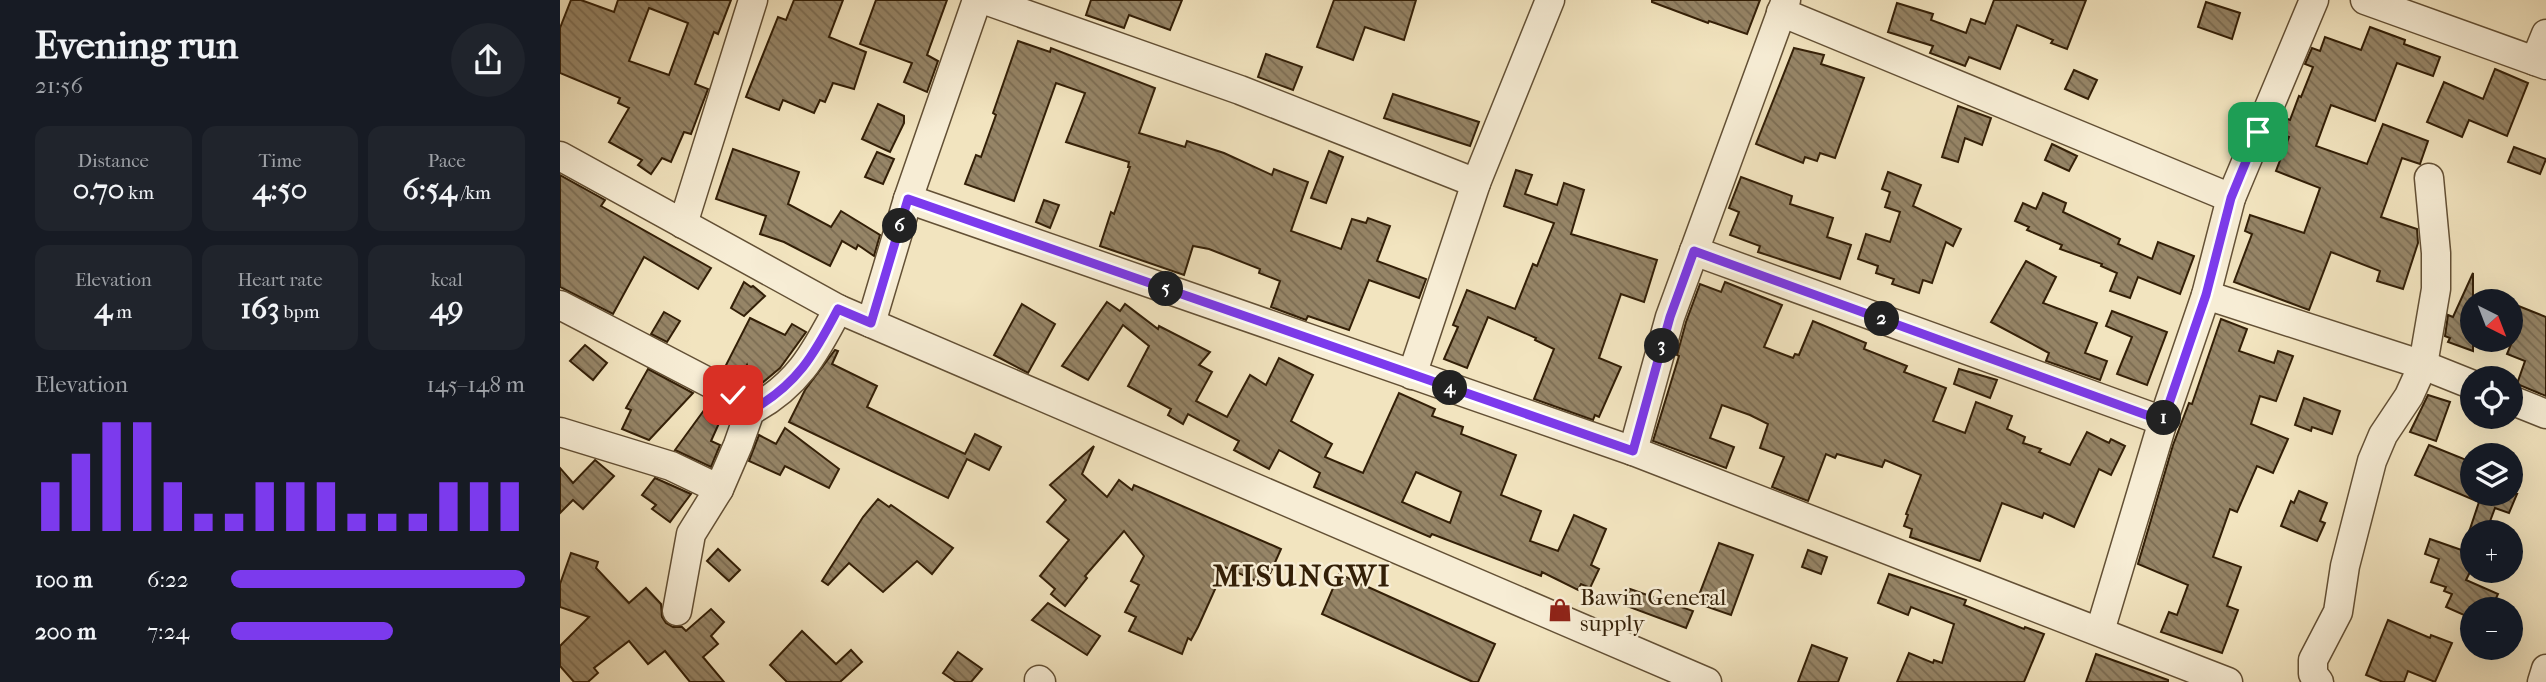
<!DOCTYPE html>
<html lang="en">
<head>
<meta charset="utf-8">
<style>
  :root { --surface:#171b24; --page:#20242c; --text:#f1f3f6; --muted:#9ea1a6; --accent:#7c3aed }
  body { margin:0; font-family:"IM FELL French Canon",serif; background:var(--page); color:var(--text); height:100vh; display:flex; flex-direction:column; font-size:26px; white-space:nowrap }
  * { box-sizing:border-box; margin:0 }
  p { font-size:23px; color:var(--muted) }
  .icon { flex:none; width:38px; height:38px; fill:none; stroke:currentColor; stroke-width:2; stroke-linecap:round; stroke-linejoin:round }
  .map { position:relative; flex:1; overflow:hidden }
  .panel { display:flex; flex-direction:column; background:var(--surface); width:560px }
  .panel>* { flex:none }
  .needle { width:46px; rotate:138deg }
  .fabs { position:absolute; left:1900px; top:289px; display:grid; gap:14px }
  .fabs a { display:grid; place-items:center; width:63px; height:63px; border-radius:50%; background:var(--surface); box-shadow:0 7px 28px #0002; font-size:35px }
  .pin { position:absolute; display:grid; place-items:center; width:60px; height:60px; color:#fff; margin:-30px; border-radius:14px; box-shadow:0 4px 10px #0006 }
  .km { position:absolute; width:35px; height:35px; margin:-18px; border-radius:50%; background:#222; color:#fff; font-size:19px; line-height:35px; text-align:center }
  .round { display:grid; place-items:center; flex:none; width:74px; height:74px; border-radius:37px; background:var(--page) }
  .overview { display:flex; align-items:center; justify-content:space-between; height:119px; padding:0 35px }
  h1 { font-size:38px; font-weight:700; line-height:52px }
  .stats { display:grid; grid-template-columns:repeat(3,1fr); gap:10px; height:119px; padding:7px 35px }
  .stats div { display:grid; align-content:center; border-radius:14px; background:var(--page); text-align:center }
  .stats b { font-size:30px; font-weight:700 }
  .stats small { font-size:19px; font-weight:400 }
  .stats p { font-size:19px }
  .chart { height:196px; padding:14px 35px }
  .chart p { display:flex; justify-content:space-between }
  .chart svg { width:100%; height:126px; margin-top:7px; stroke:var(--accent); stroke-width:6 }
  ul { padding:0 35px; list-style:none; font-size:23px }
  li { display:grid; grid-template-columns:112px 84px 1fr; align-items:center; height:52px }
  li i { height:18px; border-radius:9px; background:var(--accent) }
  main { display:flex; flex:1; min-height:0 }
  .map>svg:first-child { display:block }
  .building { fill:url(#building-back-hatch); stroke:#331f07; stroke-width:2; fill-rule:evenodd }
  .lines { fill:none; stroke-linecap:round; stroke-linejoin:round }
  .minor-casing { stroke:#635035; stroke-width:31 }
  .minor { stroke:#f7edd5; stroke-width:28 }
  .route-casing { stroke:#fff; stroke-width:14 }
  .route { stroke:#7c3aed; stroke-width:9 }
  .labels { text-anchor:middle; dominant-baseline:central; stroke-width:5; stroke-linejoin:round; paint-order:stroke }
  .poi-label { font-size:23px; fill:#331f07; stroke:#f7edd5; text-anchor:start }
  .district-label { font-size:30px; font-weight:bold; letter-spacing:2px; fill:#331f07; stroke:#f7edd5 }
</style>
</head>
<body>
<main>
<section class="panel">
<div class="overview"><div><h1>Evening run</h1><p>21:56</p></div><a class="round"><svg class="icon" aria-label="share" viewBox="0 0 24 24"><path d="M12 15V3M7 8l5-5 5 5M5 13v7h14v-7"/></svg></a></div>
<div class="stats">
<div><p>Distance</p><b>0.70<small> km</small></b></div>
<div><p>Time</p><b>4:50</b></div>
<div><p>Pace</p><b>6:54<small> /km</small></b></div>
</div>
<div class="stats">
<div><p>Elevation</p><b>4<small> m</small></b></div>
<div><p>Heart rate</p><b>163<small> bpm</small></b></div>
<div><p>kcal</p><b>49</b></div>
</div>
<div class="chart"><p><span>Elevation</span>145–148 m</p>
<svg viewBox="0 0 160 44" preserveAspectRatio="none"><path d="M5 44V27M15 44V17M25 44V6M35 44V6M45 44V27M55 44V38M65 44V38M75 44V27M85 44V27M95 44V27M105 44V38M115 44V38M125 44V38M135 44V27M145 44V27M155 44V27"/></svg>
</div>
<ul>
<li><b>100 m</b>6:22<i style="width:100%"></i></li>
<li><b>200 m</b>7:24<i style="width:55%"></i></li>
</ul>
</section>
<div class="map">
<svg width="1986" height="682" viewBox="0 0 1986 682">
  <defs>
    <pattern id="building-back-hatch" width="6" height="6" patternUnits="userSpaceOnUse" patternTransform="scale(1.75)"><rect width="6" height="6" fill="#968567"/><path d="M-1 5l2 2M0 0l6 6M5-1l2 2" fill="none" stroke="#7b6c53"/></pattern>
  </defs>
  <rect width="100%" height="100%" fill="#f2e4bf"/>
  <filter id="stains"><feTurbulence type="fractalNoise" baseFrequency=".00286" numOctaves="4"/><feColorMatrix values="0 0 0 0 .2 0 0 0 0 .09 0 0 0 0 .02 0 0 0 .5 -.17"/></filter>
  <radialGradient id="worn" r=".72"><stop offset=".6" stop-color="#630" stop-opacity="0"/><stop offset="1" stop-color="#630" stop-opacity=".3"/></radialGradient>
  <g class="building">
    <path d="M11,0h10l33,12 4,-12h113l-13,34 -4,-2 -19,52 13,5 -17,45 -7,-2 -13,30 -9,-4 -11,16 -13,-9 4,-5 -33,-18 20,-34 -11,-5 2,-5 -60,-25v-45zM89,8l39,15 -19,52 -40,-14z"/>
    <polygon points="234,0 283,0 269,37 306,52 294,89 273,83 265,102 260,100 254,113 223,100 219,110 186,97 218,17 226,20"/>
    <polygon points="316,0 387,0 367,55 378,61 367,92 344,82 352,63 300,44"/>
    <polygon points="531,0 622,0 610,30 569,15 564,28 526,15"/>
    <polygon points="774,0 856,0 844,40 805,27 793,60 757,47"/>
    <polygon points="1092,0 1200,0 1187,34 1149,21 1148,23 1092,2"/>
    <polygon points="1434,0 1526,0 1507,49 1491,43 1493,40 1457,25 1440,69 1409,57 1405,66 1370,53 1373,46 1328,32 1337,3 1373,14 1371,20 1406,33 1411,19 1425,24"/>
    <polygon points="1646,2 1680,13 1672,39 1638,27"/>
    <polygon points="1810,27 1845,40 1844,44 1880,57 1873,76 1837,63 1815,121 1771,105 1756,146 1807,164 1823,124 1868,141 1860,164 1842,158 1821,217 1857,229 1858,243 1843,289 1817,281 1820,271 1771,252 1749,310 1674,282 1692,234 1685,231 1690,215 1744,233 1760,188 1716,171 1729,137 1719,134 1725,118 1730,120 1739,96 1741,97 1753,67 1745,64 1752,48 1760,51 1765,37 1801,50"/>
    <polygon points="458,41 490,52 491,48 595,88 579,133 625,147 627,141 664,153 712,175 714,169 748,182 731,231 781,249 792,219 806,223 808,218 830,226 817,261 866,279 859,298 809,280 789,330 748,316 746,320 711,307 720,281 699,273 700,269 649,249 633,246 624,275 540,246 551,212 554,214 570,167 568,167 569,162 506,142 525,93 496,83 454,201 405,184 416,155 421,157 436,115 433,113"/>
    <polygon points="1234,48 1264,55 1261,64 1304,78 1275,158 1260,153 1257,161 1245,157 1243,163 1196,144"/>
    <polygon points="706,54 742,67 733,90 698,77"/>
    <polygon points="1935,69 1968,83 1947,136 1909,120 1902,137 1867,122 1884,82 1923,99"/>
    <polygon points="1514,70 1537,80 1528,99 1505,89"/>
    <polygon points="833,94 919,122 910,146 824,118"/>
    <polygon points="318,104 344,116 344,123 330,152 302,139"/>
    <polygon points="1398,106 1431,118 1422,145 1405,138 1398,162 1382,157"/>
    <polygon points="1492,144 1517,156 1509,171 1485,160"/>
    <polygon points="1954,147 1986,159 1980,174 1948,162"/>
    <polygon points="173,149 239,172 228,204 271,227 281,211 320,235 314,256 298,245 296,249 282,241 270,266 224,242 200,234 206,216 156,199"/>
    <polygon points="769,151 783,157 766,203 751,198"/>
    <polygon points="317,152 334,159 323,184 305,177"/>
    <polygon points="956,170 972,175 965,194 997,205 1004,183 1024,190 1011,234 1097,260 1084,302 1061,294 1039,358 1061,367 1039,417 1035,415 1033,420 974,399 994,349 975,340 976,338 928,317 907,368 884,359 898,327 893,325 907,290 955,309 973,264 977,266 994,223 944,206"/>
    <polygon points="1328,172 1361,185 1353,206 1401,229 1393,246 1386,242 1372,283 1363,280 1359,293 1332,284 1334,279 1316,273 1318,266 1298,259 1306,234 1330,242 1340,212 1325,207 1330,192 1322,189"/>
    <polygon points="0,175 45,200 41,206 151,268 138,289 84,257 53,314 0,287"/>
    <polygon points="1181,177 1232,196 1230,204 1273,218 1267,237 1291,245 1280,279 1198,252 1200,246 1170,235 1179,212 1169,208"/>
    <polygon points="1483,193 1506,203 1503,212 1560,239 1558,244 1592,259 1598,242 1634,256 1620,294 1578,277 1570,298 1550,291 1557,273 1541,266 1542,264 1500,249 1502,245 1467,230 1469,227 1455,221 1463,203 1476,209"/>
    <polygon points="484,200 499,205 490,228 476,222"/>
    <polygon points="1466,261 1496,277 1483,303 1537,323 1525,353 1547,361 1540,380 1486,361 1489,353 1431,322"/>
    <polygon points="1913,273 1913,351 1888,342 1890,338 1885,336 1888,315 1893,317"/>
    <polygon points="184,282 191,287 193,286 205,296 184,316 171,308"/>
    <polygon points="1165,282 1222,305 1204,347 1233,358 1235,354 1239,355 1253,321 1306,343 1304,349 1347,366 1344,372 1386,388 1373,421 1405,433 1416,402 1452,416 1447,429 1465,437 1463,443 1481,449 1479,452 1510,465 1527,432 1549,443 1551,439 1565,446 1551,475 1539,469 1514,527 1484,513 1482,518 1442,503 1420,561 1350,537 1352,529 1344,526 1348,515 1346,514 1361,475 1325,460 1322,467 1277,454 1275,458 1266,454 1248,501 1212,487 1224,457 1200,448 1208,424 1190,415 1162,405 1150,438 1174,447 1166,468 1093,441 1119,356 1117,355 1126,322 1140,284 1161,292"/>
    <path d="M547,302l13,9 5,-7 33,25 1,-3 51,26 -11,13 13,7 -16,29 31,16 23,-42 16,10 13,-27 34,17 -22,46 41,23 -7,13 38,16 36,-80 36,16 -3,7 31,11 -2,7 55,21 -15,40 40,16 -11,30 28,10 16,-36 32,14 -15,36 8,4 -9,19 -9,-4 -3,6 -36,-18 -1,4 -109,-42 -2,3 -116,-50 6,-14 -41,-23 -10,19 -35,-19 5,-9 -51,-27 -5,10 -15,-9 3,-6 -43,-23 21,-40 -26,-21 -35,55 -26,-14zM856,472l45,20 -11,31 -48,-21z"/>
    <polygon points="1951,303 1986,317 1986,396 1957,384 1965,361 1947,354 1959,325 1951,322"/>
    <polygon points="462,304 495,324 468,373 434,355"/>
    <polygon points="1552,311 1607,332 1587,385 1557,374 1572,337 1546,326"/>
    <polygon points="104,312 120,321 107,342 91,334"/>
    <polygon points="190,318 225,335 232,324 246,332 220,368 195,389 187,365 180,380 163,371"/>
    <polygon points="1661,319 1687,329 1679,351 1714,363 1718,351 1733,356 1716,401 1700,396 1691,424 1728,439 1713,473 1697,466 1677,512 1670,509 1653,557 1681,567 1667,606 1678,610 1662,653 1601,632 1609,612 1617,615 1628,585 1578,564 1613,445 1629,403 1632,404"/>
    <polygon points="25,345 47,363 33,380 10,361"/>
    <polygon points="275,350 278,351 272,364 317,386 307,407 405,454 415,434 441,447 429,470 407,459 388,498 229,422 245,390"/>
    <polygon points="88,369 133,393 89,440 62,429 71,410 66,408"/>
    <polygon points="1399,369 1437,380 1430,398 1394,384"/>
    <polygon points="1868,395 1890,402 1876,441 1850,432"/>
    <polygon points="1744,398 1780,411 1772,434 1752,427 1751,431 1735,425"/>
    <polygon points="150,402 165,410 151,441 160,445 151,467 115,450"/>
    <polygon points="225,428 279,469 269,488 225,466 220,475 189,461 199,435 216,444"/>
    <polygon points="1869,445 1909,461 1907,469 1913,471 1913,494 1957,494 1949,513 1935,508 1926,532 1909,532 1919,502 1855,475"/>
    <polygon points="534,446 522,474 547,497 559,480 572,490 574,485 721,549 705,585 665,567 638,627 631,640 628,638 622,654 569,631 576,617 565,612 579,585 571,581 584,556 564,531 525,576 527,578 505,606 491,594 495,589 480,576 509,540 487,522 506,500 490,485"/>
    <polygon points="35,460 54,476 23,509 13,500 0,513 0,468 13,483"/>
    <polygon points="95,478 131,494 110,522 92,509 96,505 82,495"/>
    <polygon points="1739,491 1767,503 1760,521 1765,523 1757,541 1721,526 1731,501 1734,503"/>
    <polygon points="318,499 329,507 331,505 393,548 372,574 357,561 323,592 289,563 268,585 262,581 303,517"/>
    <polygon points="1870,539 1913,554 1913,566 1906,580 1938,594 1931,609 1913,609 1913,619 1886,607 1892,594 1884,591 1886,587 1871,582 1879,559 1865,554"/>
    <polygon points="1159,543 1193,555 1171,615 1136,603"/>
    <polygon points="158,549 180,570 169,581 147,561"/>
    <polygon points="1248,550 1267,557 1261,574 1242,567"/>
    <polygon points="11,553 38,562 36,568 69,603 86,588 101,604 102,617 106,623 113,627 122,627 126,631 151,609 164,622 151,636 158,644 143,657 164,682 130,682 105,651 88,664 69,641 34,668 38,673 28,682 14,682 0,666 0,646 29,617 0,607 0,584"/>
    <polygon points="779,574 935,644 918,682 913,682 762,614"/>
    <polygon points="1329,574 1406,600 1404,605 1464,629 1465,627 1484,634 1464,682 1337,682 1349,653 1373,663 1374,660 1382,663 1394,624 1351,607 1348,615 1318,603"/>
    <polygon points="1070,589 1133,611 1126,628 1064,605"/>
    <polygon points="488,603 540,636 527,655 472,620"/>
    <polygon points="1828,620 1870,638 1871,635 1892,643 1875,682 1848,671 1844,682 1823,682 1806,675"/>
    <polygon points="242,631 276,664 291,650 302,662 280,682 227,682 210,665"/>
    <polygon points="1252,645 1287,658 1278,682 1238,682"/>
    <polygon points="398,652 422,669 411,682 396,682 383,673"/>
    <polygon points="1536,654 1608,680 1608,682 1526,682"/>
  </g>
  <g class="lines">
    <g class="minor-casing">
      <g id="minor">
        <polyline points="425,0 680,90 916,183 990,0"/>
        <polyline points="1805,0 1986,65"/>
        <polyline points="1221,12 1671,198"/>
        <polyline points="1975,61 1986,34"/>
        <polyline points="0,156 278,309 1147,682"/>
        <polyline points="348,199 1073,451 1668,682"/>
        <polyline points="123,224 193,0"/>
        <polyline points="1134,251 1603,421"/>
        <polyline points="1646,295 1863,365 1913,385"/>
        <polyline points="0,305 173,395 190,411"/>
        <polyline points="311,323 348,199 417,0"/>
        <polyline points="852,375 916,183"/>
        <polyline points="1951,400 1986,414"/>
        <polyline points="0,432 111,466 159,489"/>
        <polyline points="1073,451 1110,317 1226,0"/>
        <path d="M117,611l14,-77 28,-45 19,-44 12,-34c47,-25 64,-56 88,-102"/>
        <polyline points="1540,631 1603,421 1646,295 1671,198 1754,0"/>
        <polyline points="479,680 481,682"/>
        <polyline points="1759,682 1753,674 1753,660 1778,612 1785,566 1812,461 1823,435 1849,396 1863,365 1876,289 1876,253 1869,178"/>
        <polyline points="1982,682 1986,669"/>
      </g>
    </g>
    <use href="#minor" class="minor"/>
  </g>
  <g class="lines">
    <g class="route-casing">
      <path id="route" d="M173,395l17,16c47,-26 64,-56 88,-102l33,14 37,-124 725,252 37,-134 24,-66 469,170 43,-126 25,-97 27,-66"/>
    </g>
    <use href="#route" class="route"/>
  </g>
  <defs>
    <g id="shop-bare" transform="scale(1.89)"><path d="M-5-2.5h2.3a2.7 3.5 0 0 1 5.4 0H5L5.5 6h-11ZM-1.5-2.5h3a1.5 2.3 0 0 0-3 0Z" fill="#8f2418" stroke="#f7edd5" stroke-width="2.5" paint-order="stroke"/></g>
  </defs>
  <g fill-rule="evenodd">
    <use href="#shop-bare" x="1000" y="610"/>
  </g>
  <g class="labels">
    <g class="poi-label">
      <text x="1020" y="597">Bawin General<tspan x="1020" dy="26">supply</tspan></text>
    </g>
    <g class="district-label">
      <text x="742" y="576">MISUNGWI</text>
    </g>
  </g>
  <rect width="100%" height="100%" filter="url(#stains)"/>
  <rect width="100%" height="100%" fill="url(#worn)"/>
</svg>
<div class="fabs">
<a><svg class="needle" viewBox="-14 -14 28 28"><path d="M0-13l5 13h-10z" fill="#e53935"/><path d="M0 13l5-13h-10z" fill="#9ea1a6"/></svg></a>
<a><svg class="icon" aria-label="locate" viewBox="0 0 24 24"><circle cx="12" cy="12" r="6"/><path d="M12 2v4M12 18v4M2 12h4M18 12h4"/></svg></a>
<a><svg class="icon" aria-label="layers" viewBox="0 0 24 24"><path d="M12 4l9 5-9 5-9-5zM3 14l9 5 9-5"/></svg></a>
<a>+</a>
<a>−</a>
</div>
<div class="pin" style="left:1698px;top:132px;background:#1e9e55"><svg class="icon" aria-label="arrive" viewBox="0 0 24 24"><path d="M6 21V4h12l-3 4 3 4H6"/></svg></div>
<div class="pin" style="left:173px;top:395px;background:#d93025"><svg class="icon" aria-label="check" viewBox="0 0 24 24"><path d="M5 12l5 5 9-10"/></svg></div>
<b class="km" style="left:1604px;top:418px">1</b>
<b class="km" style="left:1322px;top:319px">2</b>
<b class="km" style="left:1102px;top:346px">3</b>
<b class="km" style="left:890px;top:388px">4</b>
<b class="km" style="left:606px;top:289px">5</b>
<b class="km" style="left:340px;top:226px">6</b>
</div>
</main>
</body>
</html>
